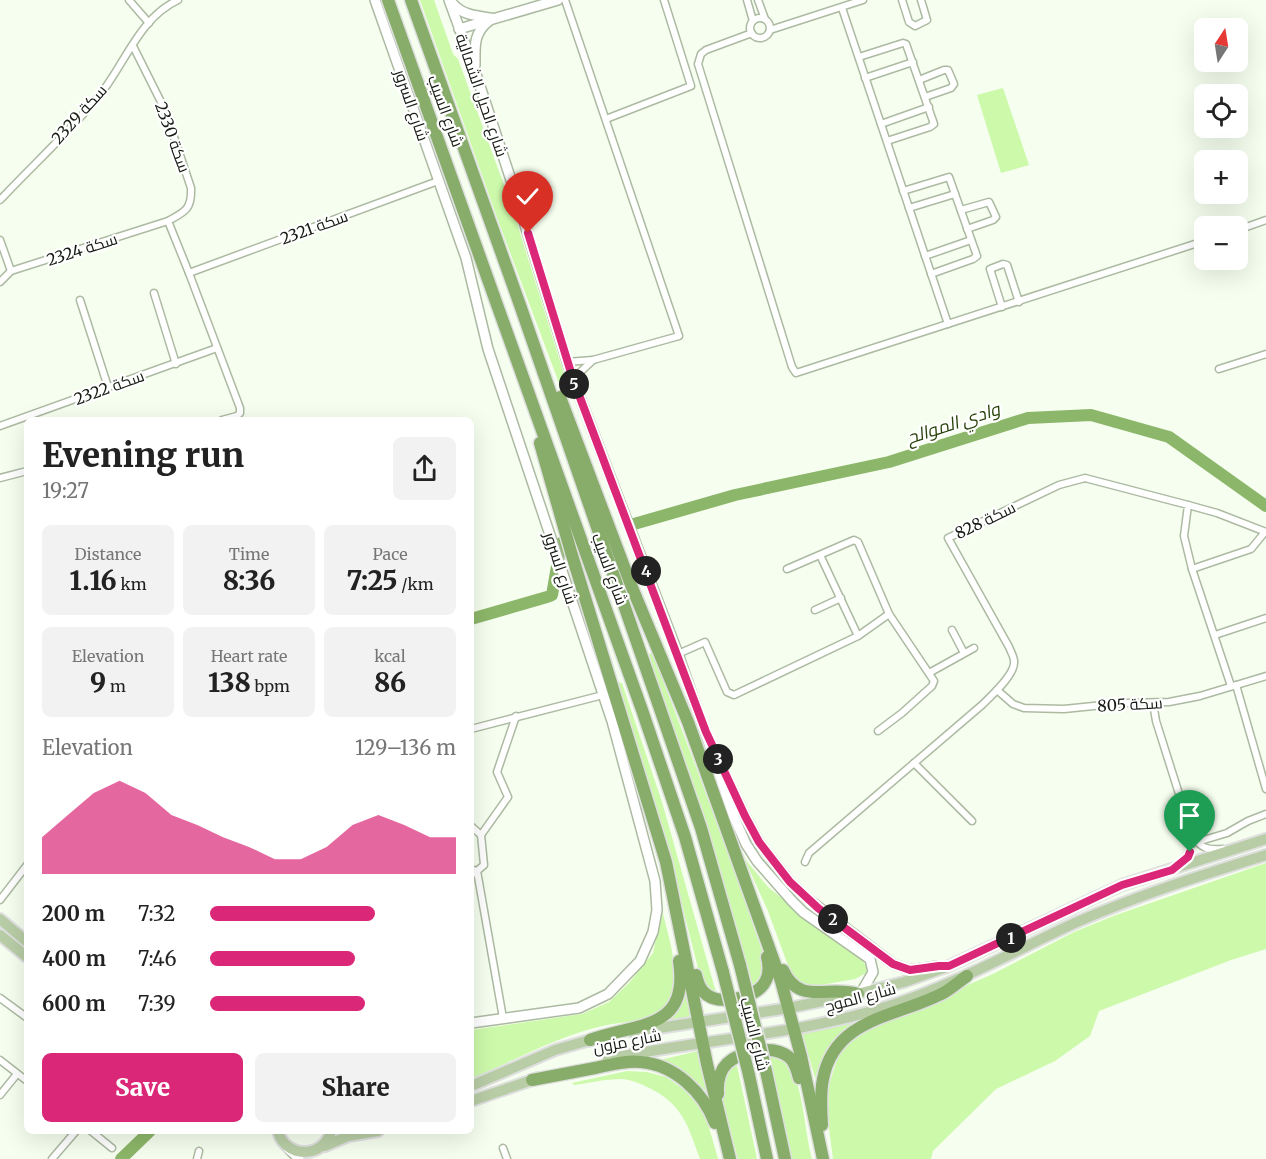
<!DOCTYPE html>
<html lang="en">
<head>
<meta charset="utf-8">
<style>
  :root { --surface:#fff; --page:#f2f2f2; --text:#222; --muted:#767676; --accent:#db2777 }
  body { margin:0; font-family:Merriweather,Cairo,serif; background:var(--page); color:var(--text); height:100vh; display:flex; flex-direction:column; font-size:22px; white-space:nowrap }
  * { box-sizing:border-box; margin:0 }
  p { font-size:20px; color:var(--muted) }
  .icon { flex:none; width:33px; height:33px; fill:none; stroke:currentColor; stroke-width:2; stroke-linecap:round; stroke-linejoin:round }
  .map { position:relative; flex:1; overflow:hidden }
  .drawer { position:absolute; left:24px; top:417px; width:450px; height:717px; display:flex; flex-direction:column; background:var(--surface); border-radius:9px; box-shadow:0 6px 24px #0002 }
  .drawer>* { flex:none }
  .needle { width:39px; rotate:12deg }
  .fabs { position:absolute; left:1194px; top:18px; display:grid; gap:12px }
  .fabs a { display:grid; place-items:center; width:54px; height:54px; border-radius:9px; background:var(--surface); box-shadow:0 6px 24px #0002; font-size:30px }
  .pin { position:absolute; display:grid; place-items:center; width:51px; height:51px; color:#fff; margin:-62px -26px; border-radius:50% 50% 50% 0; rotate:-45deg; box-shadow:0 0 6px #0007 }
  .pin .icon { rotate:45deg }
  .km { position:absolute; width:30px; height:30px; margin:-15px; border-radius:50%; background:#222; color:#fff; font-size:16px; line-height:30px; text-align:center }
  .round { display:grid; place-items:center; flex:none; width:63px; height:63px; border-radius:9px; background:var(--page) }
  .headline { display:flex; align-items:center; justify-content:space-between; height:102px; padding:0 18px }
  h1 { font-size:33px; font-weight:800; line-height:45px }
  .metrics { display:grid; grid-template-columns:repeat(3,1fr); gap:9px; height:102px; padding:6px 18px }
  .metrics div { display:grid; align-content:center; border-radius:9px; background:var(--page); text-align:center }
  .metrics b { font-size:26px; font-weight:800 }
  .metrics small { font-size:16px; font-weight:400 }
  .metrics p { font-size:16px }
  .chart { height:168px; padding:12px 18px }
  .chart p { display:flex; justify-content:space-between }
  .chart svg { width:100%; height:108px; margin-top:6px; fill:var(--accent); opacity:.7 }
  .cta { display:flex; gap:12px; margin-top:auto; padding:12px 18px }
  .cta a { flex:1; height:69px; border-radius:9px; background:var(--accent); color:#fff; font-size:24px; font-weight:800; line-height:69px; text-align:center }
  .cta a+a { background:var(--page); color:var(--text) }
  ul { padding:0 18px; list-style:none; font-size:20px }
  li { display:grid; grid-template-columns:96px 72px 1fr; align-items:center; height:45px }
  li i { height:15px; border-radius:8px; background:var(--accent) }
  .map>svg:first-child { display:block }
  .green { fill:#cdf9ab }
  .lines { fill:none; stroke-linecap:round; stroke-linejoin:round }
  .river { stroke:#8cb669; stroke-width:12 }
  .street-casing { stroke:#acbaa2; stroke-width:9 }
  .secondary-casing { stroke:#acbaa2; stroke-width:12 }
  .primary-casing { stroke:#dedfde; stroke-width:14 }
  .highway-casing { stroke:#dedfde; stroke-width:15 }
  .street { stroke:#fff; stroke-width:6 }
  .secondary { stroke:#fff; stroke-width:9 }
  .primary { stroke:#b8cda6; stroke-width:10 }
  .highway { stroke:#88ac6a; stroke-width:12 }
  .highway-bridge-casing { stroke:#dedfde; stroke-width:15; stroke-linecap:butt }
  .highway-bridge { stroke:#88ac6a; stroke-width:12 }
  .route-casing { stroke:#fff; stroke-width:12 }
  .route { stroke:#db2777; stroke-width:8 }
  .labels { text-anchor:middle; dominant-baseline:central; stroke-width:4.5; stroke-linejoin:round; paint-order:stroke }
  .street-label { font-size:16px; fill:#151a12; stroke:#fff }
  .water-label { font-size:18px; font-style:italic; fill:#28420a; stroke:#fff }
</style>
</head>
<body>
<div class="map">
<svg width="1266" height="1159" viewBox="0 0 1266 1159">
  <rect width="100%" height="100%" fill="#f6feef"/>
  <g class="green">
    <polygon points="420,0 434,0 453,54 458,59 511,204 569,390 562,391 499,223"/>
    <polygon points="1003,88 1029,165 1001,173 977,95"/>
    <polygon points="651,653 653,654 727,849 767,965 754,990 723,881 678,740 650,662 648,656"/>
    <polygon points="616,682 622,683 662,802 717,996 710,992 700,976 663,830 622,707"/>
    <polygon points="744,858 768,887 831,938 863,961 867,969 866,973 855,979 810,987 793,979 768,911"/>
    <polygon points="1266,863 1266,949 1231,960 1099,1011 1090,1036 1055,1061 996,1089 933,1151 931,1159 833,1159 828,1121 828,1088 838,1057 852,1037 875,1025 993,974 1074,932 1116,915"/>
    <path d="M662,910c7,29 21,66 4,94 -12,19 -39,17 -59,21 -48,10 -91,35 -136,54v-49l111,-16 27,-12 20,-19 24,-30z"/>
    <polygon points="686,992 691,1017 666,1021"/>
    <polygon points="853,1023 827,1048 815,1078 802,1032"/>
    <polygon points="698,1051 706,1091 688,1076 656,1061"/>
    <path d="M769,1054c8,2 15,4 20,11 14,19 16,70 23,94h-22z"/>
    <polygon points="736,1061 757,1159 738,1159 721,1095 723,1073"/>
    <path d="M627,1071l20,1 19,5 22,15 16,18 14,49h-18c-12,-34 -18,-56 -53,-72 -8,-4 -18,-8 -26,-8 -16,0 -31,4 -47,6l-2,-2z"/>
  </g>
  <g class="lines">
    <g class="river">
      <polyline points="634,524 735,495 889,462 1028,418 1091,415 1169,437 1266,506"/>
      <polyline points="550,596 552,595 561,543"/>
      <polyline points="471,619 547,597"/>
      <polyline points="121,1159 150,1131"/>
    </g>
    <g class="street-casing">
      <g id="street">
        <polyline points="129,0 149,23"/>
        <polyline points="565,0 679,336 593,360 567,362"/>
        <polyline points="747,0 753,21"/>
        <polyline points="758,0 765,19"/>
        <polyline points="902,0 909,22 915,26 927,20 921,0"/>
        <polyline points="842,8 948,324"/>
        <circle cx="760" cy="28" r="10"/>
        <polyline points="770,30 863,0"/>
        <polyline points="752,33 706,50 701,54 698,64 792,367 796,373 1204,241"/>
        <polyline points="859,57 903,43 906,44 934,124 930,127 887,141"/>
        <polyline points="865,78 913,62"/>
        <polyline points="919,80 944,70 948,70 954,84 951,88 925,97"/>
        <polyline points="606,119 691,86 664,0"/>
        <polyline points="881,124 929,107"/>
        <polyline points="903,191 949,177 977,256 973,259 931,274"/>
        <path d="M0,200c33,-35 69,-68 99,-104 26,-32 40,-78 79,-96"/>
        <polyline points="909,208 955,194"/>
        <polyline points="961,210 989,202 996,217 993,220 967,229"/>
        <polyline points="168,221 189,273 240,408 240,413 237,416 222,420"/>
        <polyline points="1238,230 1266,220"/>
        <polyline points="0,240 11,271"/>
        <polyline points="925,256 971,240"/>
        <polyline points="189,273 438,181"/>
        <path d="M0,282l11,-11 157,-50c17,-9 24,-12 23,-33l-26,-78 -32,-64"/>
        <polyline points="154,293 176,364"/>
        <polyline points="80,300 108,387"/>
        <polyline points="1002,307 990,269 1003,264 1007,265 1019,302"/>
        <polyline points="1219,369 1266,354"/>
        <polyline points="573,379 593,360"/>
        <polyline points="0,426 217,348"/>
        <polyline points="0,478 27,471"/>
        <polyline points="1188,505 1217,513 1266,532"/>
        <polyline points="820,555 858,636"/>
        <polyline points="787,569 854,540 858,542 889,614 934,681 932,686 902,713 878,731"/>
        <polyline points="1192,569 1251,549 1265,532"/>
        <polyline points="815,610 841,598"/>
        <polyline points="952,630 964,653"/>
        <polyline points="1215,635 1266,618"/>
        <polyline points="678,654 705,642 727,692 734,695 858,636 889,614"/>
        <polyline points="929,673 974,648"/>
        <polyline points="1236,685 1266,789"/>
        <polyline points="997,690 1013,704 1024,708 1064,709 1123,703 1169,702 1200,696 1266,676"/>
        <path d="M1153,703l3,18 36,114c9,14 16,15 31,14"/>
        <polyline points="471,729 603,695"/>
        <polyline points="914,763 972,821"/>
        <polyline points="471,826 481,835 484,865 477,871 474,870"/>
        <polyline points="481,835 508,797 497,772 516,716"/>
        <polyline points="1197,842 1227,833 1248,821 1266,814"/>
        <path d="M805,862l4,-9 173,-148c9,-9 34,-31 32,-44 0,-4 -3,-9 -5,-14l-61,-109 111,-53 26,-7 103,27 -4,31 8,33 39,117"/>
        <polyline points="1180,863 1190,852 1192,836"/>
        <polyline points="471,875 477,871 503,1018"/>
        <polyline points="0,900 27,865"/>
        <polyline points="0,998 26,1017"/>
        <polyline points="0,1060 27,1081"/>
        <polyline points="0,1095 17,1074"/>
        <polyline points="91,1131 112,1148"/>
        <polyline points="503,1148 507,1159"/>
        <polyline points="52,1159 76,1131"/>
        <polyline points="197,1159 199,1151"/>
      </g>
    </g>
    <g class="secondary-casing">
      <g id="secondary">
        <polyline points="375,0 466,258 488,349 612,721 655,881 657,910 653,932 640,961 608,994 579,1008 471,1023"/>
        <polyline points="449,0 475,71 512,183 571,374 678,654 734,817 746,844 757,861 792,901 803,912 870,959 873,972 861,993"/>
        <path d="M452,3c10,12 24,13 39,15"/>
        <polyline points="459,29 558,0"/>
        <path d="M475,65c0,-18 -2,-32 14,-44"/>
        <polyline points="722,767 745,816 759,842 790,882 808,899 893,964 910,970 938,966"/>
        <polyline points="288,1148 299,1159"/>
      </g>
    </g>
    <g class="primary-casing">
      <g id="primary">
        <polyline points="0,919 27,942"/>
        <polyline points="0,935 27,957"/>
        <polyline points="633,1032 789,1008 861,993 904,982 949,966 1122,885 1266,839"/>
        <path d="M608,1059c95,-20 194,-24 287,-55 63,-21 121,-54 182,-82 62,-27 125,-47 189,-67"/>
        <polyline points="471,1086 555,1050 597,1038"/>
        <polyline points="471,1101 538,1078"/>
        <path d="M278,1131c7,28 46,28 53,0"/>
        <polyline points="325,1146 348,1136 378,1131"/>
      </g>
    </g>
    <g class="highway-casing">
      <g id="highway">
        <polyline points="388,0 642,710 685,837 723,972"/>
        <polyline points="411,0 520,305 658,703 701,828 740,965"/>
        <polyline points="560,397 631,585 688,722 781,981 801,1056 823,1159"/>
        <polyline points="540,443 571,552 666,862 707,1064 730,1159"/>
        <path d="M783,970c16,36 45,15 75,24"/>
        <path d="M696,975c2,8 4,15 11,20 10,7 22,5 33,3 21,-5 33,-18 27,-41"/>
        <path d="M590,1040c46,-17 100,-9 89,-79"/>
        <polyline points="766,1071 785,1159"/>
        <polyline points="749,1075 767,1159"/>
        <path d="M532,1080c21,-4 42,-8 63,-12 15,-3 31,-8 46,-6 34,3 62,30 74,61"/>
        <path d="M718,1094c-2,-28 13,-39 39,-43 11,-2 23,-1 32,6 6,5 8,13 10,21"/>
        <path d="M822,1125c-1,-15 -2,-32 1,-46 12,-63 77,-62 122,-87 7,-4 15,-11 22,-16"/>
      </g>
    </g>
    <use href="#street" class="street"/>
    <use href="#secondary" class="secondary"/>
    <use href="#primary" class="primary"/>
    <use href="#highway" class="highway"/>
    <g class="highway-bridge-casing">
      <g id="highway-bridge">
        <polyline points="740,965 766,1071"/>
        <polyline points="723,972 749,1075"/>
      </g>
    </g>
    <use href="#highway-bridge" class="highway-bridge"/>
  </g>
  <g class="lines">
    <g class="route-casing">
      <polyline id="route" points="528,233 573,379 706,732 745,816 759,842 790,882 818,908 893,964 910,970 939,966 949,966 1122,885 1172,870 1188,857 1190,852"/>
    </g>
    <use href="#route" class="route"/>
  </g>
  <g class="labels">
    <g class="street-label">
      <text transform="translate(482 95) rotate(71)">شارع الحيل الشمالية</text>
      <text transform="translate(412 105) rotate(71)">شارع السرور</text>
      <text transform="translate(446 111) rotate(70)">شارع السيب</text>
      <text transform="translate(79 114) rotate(-48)">سكة 2329</text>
      <text transform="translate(173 137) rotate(70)">سكة 2330</text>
      <text transform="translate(314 227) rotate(-20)">سكة 2321</text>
      <text transform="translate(82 249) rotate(-18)">سكة 2324</text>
      <text transform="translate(109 387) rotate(-20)">سكة 2322</text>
      <text transform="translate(985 520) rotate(-26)">سكة 828</text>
      <text transform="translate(561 568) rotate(72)">شارع السرور</text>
      <text transform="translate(610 569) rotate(70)">شارع السيب</text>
      <text transform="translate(1130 704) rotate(-3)">سكة 805</text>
      <text transform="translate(860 997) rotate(-15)">شارع الموج</text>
      <text transform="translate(755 1034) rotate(76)">شارع السيب</text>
      <text transform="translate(627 1041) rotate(-11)">شارع مزون</text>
    </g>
    <g class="water-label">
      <text transform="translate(953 423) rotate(-18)">وادي الموالح</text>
    </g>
  </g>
</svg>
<div class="fabs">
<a><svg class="needle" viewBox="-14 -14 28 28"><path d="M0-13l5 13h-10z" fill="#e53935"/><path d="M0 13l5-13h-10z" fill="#767676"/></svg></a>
<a><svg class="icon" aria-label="locate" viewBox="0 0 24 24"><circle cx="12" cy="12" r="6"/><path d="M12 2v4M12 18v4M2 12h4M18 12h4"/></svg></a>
<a>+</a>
<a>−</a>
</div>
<div class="pin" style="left:1190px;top:852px;background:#1e9e55"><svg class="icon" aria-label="arrive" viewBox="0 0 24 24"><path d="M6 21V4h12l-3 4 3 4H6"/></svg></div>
<div class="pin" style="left:528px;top:233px;background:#d93025"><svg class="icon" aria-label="check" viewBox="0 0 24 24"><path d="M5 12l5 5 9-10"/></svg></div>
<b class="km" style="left:1011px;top:938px">1</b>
<b class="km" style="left:833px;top:919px">2</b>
<b class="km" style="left:718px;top:759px">3</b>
<b class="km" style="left:646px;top:571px">4</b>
<b class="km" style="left:574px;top:384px">5</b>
<section class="drawer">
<div class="headline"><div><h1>Evening run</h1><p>19:27</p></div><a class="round"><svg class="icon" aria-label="share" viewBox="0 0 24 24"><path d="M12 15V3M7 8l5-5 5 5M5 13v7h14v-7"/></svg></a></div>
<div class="metrics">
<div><p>Distance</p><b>1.16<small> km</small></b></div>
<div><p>Time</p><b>8:36</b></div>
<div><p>Pace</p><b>7:25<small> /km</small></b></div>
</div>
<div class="metrics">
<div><p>Elevation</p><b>9<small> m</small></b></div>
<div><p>Heart rate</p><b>138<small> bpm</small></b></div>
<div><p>kcal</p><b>86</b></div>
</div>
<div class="chart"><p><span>Elevation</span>129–136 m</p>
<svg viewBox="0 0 160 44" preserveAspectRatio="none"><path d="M0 44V29L10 20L20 11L30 6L40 11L50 20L60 24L70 29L80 33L90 38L100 38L110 33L120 24L130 20L140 24L150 29L160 29V44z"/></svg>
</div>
<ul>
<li><b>200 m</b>7:32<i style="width:67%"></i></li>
<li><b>400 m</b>7:46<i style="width:59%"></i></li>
<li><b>600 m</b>7:39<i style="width:63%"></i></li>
</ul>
<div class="cta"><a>Save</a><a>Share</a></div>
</section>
</div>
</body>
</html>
